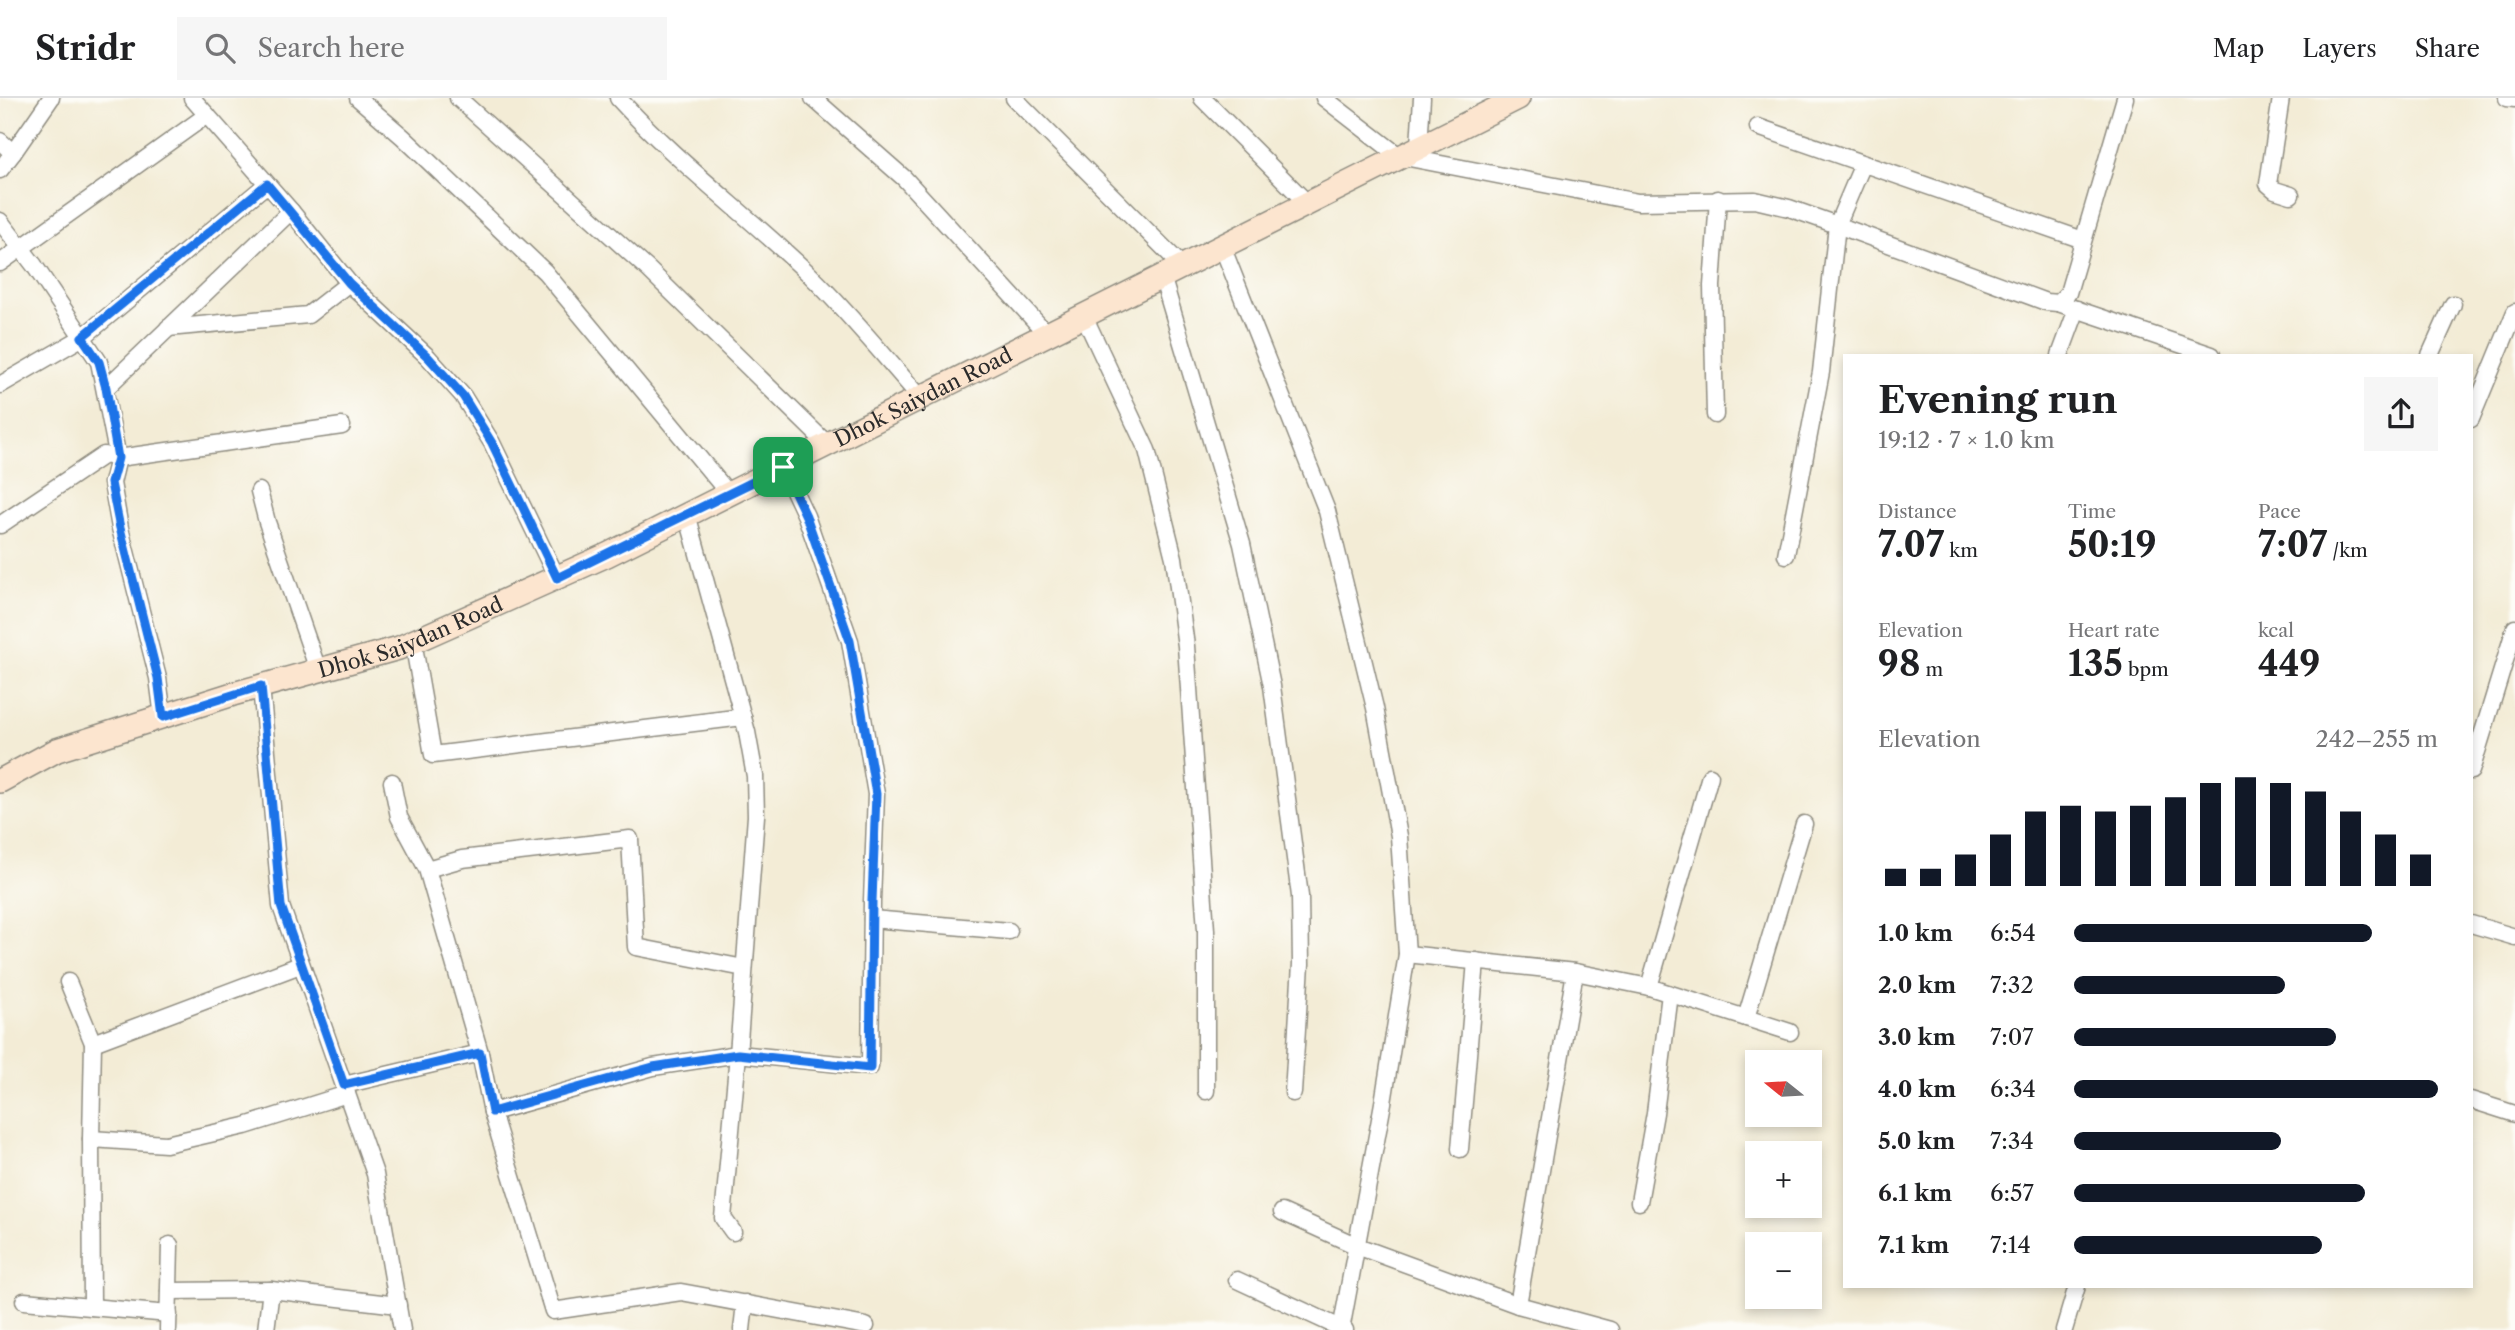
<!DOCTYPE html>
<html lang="en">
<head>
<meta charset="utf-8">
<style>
  :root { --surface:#fff; --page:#f6f6f6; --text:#202124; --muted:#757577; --line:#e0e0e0; --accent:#111827 }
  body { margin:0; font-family:"Libre Caslon Text",serif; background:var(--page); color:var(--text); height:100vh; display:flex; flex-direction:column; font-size:26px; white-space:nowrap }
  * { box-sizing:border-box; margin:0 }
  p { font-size:23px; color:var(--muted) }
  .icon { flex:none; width:38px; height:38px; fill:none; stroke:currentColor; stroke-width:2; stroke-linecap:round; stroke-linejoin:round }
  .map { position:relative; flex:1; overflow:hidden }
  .sheet { position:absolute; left:1843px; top:256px; width:630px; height:934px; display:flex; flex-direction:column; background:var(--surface); border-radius:0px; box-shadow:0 4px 10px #0003 }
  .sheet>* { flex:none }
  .needle { width:46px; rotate:288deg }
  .controls { position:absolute; left:1745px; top:952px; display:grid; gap:14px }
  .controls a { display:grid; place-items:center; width:77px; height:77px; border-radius:0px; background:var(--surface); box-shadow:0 4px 10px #0003; font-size:35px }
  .pin { position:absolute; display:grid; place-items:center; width:60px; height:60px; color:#fff; margin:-30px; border-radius:14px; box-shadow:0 4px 10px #0006 }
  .round { display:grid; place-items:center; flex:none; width:74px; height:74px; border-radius:0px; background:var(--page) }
  .head { display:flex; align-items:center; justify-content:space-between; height:119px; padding:0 35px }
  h1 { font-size:38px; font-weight:700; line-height:52px }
  .metrics { display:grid; grid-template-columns:repeat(3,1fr); gap:10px; height:119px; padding:7px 35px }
  .metrics div { display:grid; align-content:center }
  .metrics b { font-size:35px; font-weight:700 }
  .metrics small { font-size:19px; font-weight:400 }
  .metrics p { font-size:19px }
  .chart { height:196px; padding:14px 35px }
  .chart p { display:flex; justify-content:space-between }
  .chart svg { width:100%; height:126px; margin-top:7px; stroke:var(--accent); stroke-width:6 }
  ul { padding:0 35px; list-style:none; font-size:23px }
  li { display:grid; grid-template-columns:112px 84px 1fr; align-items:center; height:52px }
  li i { height:18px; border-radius:9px; background:var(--accent) }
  header { display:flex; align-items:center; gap:42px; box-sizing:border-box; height:98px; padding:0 35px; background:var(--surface); border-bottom:2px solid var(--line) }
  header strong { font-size:33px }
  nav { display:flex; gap:38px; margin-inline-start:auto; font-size:24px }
  .search { width:490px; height:63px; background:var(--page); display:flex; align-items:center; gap:18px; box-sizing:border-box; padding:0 24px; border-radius:0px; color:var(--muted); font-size:26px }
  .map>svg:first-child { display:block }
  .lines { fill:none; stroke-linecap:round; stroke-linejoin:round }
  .minor-casing { stroke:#8f8c80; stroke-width:19 }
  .secondary-casing { stroke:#8f8c80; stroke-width:26 }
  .minor { stroke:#fff; stroke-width:16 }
  .secondary { stroke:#fce5cf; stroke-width:23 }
  .route-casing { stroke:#fff; stroke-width:14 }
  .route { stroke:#1a73e8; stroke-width:9 }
  .labels { text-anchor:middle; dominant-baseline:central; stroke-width:5; stroke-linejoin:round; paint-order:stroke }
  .street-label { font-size:21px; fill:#2b2b2b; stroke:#fdfcf7 }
</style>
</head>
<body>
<header>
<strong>Stridr</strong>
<div class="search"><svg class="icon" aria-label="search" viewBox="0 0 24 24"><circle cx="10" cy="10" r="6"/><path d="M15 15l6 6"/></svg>Search here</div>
<nav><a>Map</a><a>Layers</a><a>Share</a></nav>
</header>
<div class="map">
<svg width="2515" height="1232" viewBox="0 0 2515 1232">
  <rect width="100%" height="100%" fill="#fdfcf7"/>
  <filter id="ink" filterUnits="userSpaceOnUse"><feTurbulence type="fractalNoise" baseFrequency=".0143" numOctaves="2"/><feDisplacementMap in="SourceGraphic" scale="14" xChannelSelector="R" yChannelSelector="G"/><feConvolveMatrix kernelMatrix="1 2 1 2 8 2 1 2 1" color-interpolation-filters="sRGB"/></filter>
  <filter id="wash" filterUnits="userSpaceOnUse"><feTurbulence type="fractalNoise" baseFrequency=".00686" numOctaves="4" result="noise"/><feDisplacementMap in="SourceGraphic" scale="28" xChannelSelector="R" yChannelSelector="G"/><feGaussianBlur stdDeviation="1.57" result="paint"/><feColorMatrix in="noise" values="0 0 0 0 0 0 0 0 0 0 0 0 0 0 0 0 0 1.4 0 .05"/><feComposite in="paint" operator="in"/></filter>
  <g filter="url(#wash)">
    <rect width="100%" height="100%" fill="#f3ecd6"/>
  </g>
  <g filter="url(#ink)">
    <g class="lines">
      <g class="minor-casing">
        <g id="minor">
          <polyline points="192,0 291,113 349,185 428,259 463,298 492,345 557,480"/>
          <polyline points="358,0 403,39 545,174 729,396"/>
          <polyline points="458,0 649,172 827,346"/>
          <path d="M618,0c59,65 129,116 192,177 39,38 74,81 110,122"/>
          <polyline points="813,0 904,80 1047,236"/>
          <polyline points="1014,0 1182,168"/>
          <polyline points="1202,0 1308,106"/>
          <polyline points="1324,0 1399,58 1638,104 1755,102 1789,110 1837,127 2046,204 2058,205 2212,257"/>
          <polyline points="2281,0 2268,86 2275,92 2291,97"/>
          <polyline points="2507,0 2515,1"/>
          <polyline points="1758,29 2083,142"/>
          <polyline points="0,43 13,55 0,72"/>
          <polyline points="1419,48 1422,0"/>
          <polyline points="13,55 51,0"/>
          <polyline points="0,123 34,167 99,264 118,360 112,385 120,430 158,580 163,619"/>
          <polyline points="1222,148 1327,413 1375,610 1399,738 1407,856 1383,1005 1341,1232"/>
          <polyline points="0,165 207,17"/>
          <polyline points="1162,178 1242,446 1272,588 1300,798 1301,866 1293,995"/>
          <polyline points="2058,205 2068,195 2125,0"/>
          <polyline points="1084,218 1147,352 1174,460 1186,548 1206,832 1206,993"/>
          <polyline points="168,230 308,217 349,185"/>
          <polyline points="2060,257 2077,211"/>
          <polyline points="2430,257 2453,206"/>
          <polyline points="0,287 83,239 267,86"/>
          <polyline points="106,290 291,113"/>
          <polyline points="1715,317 1712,188 1718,101"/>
          <polyline points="2471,321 2515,214"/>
          <polyline points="259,393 267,424 318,572"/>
          <polyline points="0,427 104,357 118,360 342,328"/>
          <polyline points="1786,457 1821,274 1837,127 1863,66"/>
          <polyline points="413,543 433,657 743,619"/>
          <polyline points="261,588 281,808 375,1076 402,1232"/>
          <polyline points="2471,673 2515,530"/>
          <polyline points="427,771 462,761 630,741 636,849 744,870"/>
          <polyline points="872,821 1009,833"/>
          <polyline points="2471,826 2515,839"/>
          <polyline points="1407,856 1575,874 1649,889 1790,934"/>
          <polyline points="68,884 93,945 91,1041 92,1209"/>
          <polyline points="1649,889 1710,678"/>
          <polyline points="1746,920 1804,726"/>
          <polyline points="93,945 300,867"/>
          <polyline points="480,955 492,1014 553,1213 681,1194 866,1228"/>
          <polyline points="344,987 480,955 427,771 399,719 392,684"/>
          <polyline points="2471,1002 2515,1016"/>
          <polyline points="492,1014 653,969 738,956 756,718 755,678 747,634 687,416"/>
          <polyline points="91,1041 166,1046 245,1028 347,996"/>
          <polyline points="1460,1051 1476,863"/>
          <polyline points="1639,1104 1655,1015 1670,896"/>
          <polyline points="1282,1114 1357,1148 1518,1207 1610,1232"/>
          <polyline points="733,1134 723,1120 738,956 870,969 872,803 876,696 850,543 806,418 783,369"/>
          <polyline points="1237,1182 1345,1232"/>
          <polyline points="169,1193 271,1192 398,1207"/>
          <polyline points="24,1203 169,1216"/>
          <polyline points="1518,1207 1575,874"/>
          <polyline points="168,1232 170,1147"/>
          <polyline points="266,1232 271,1192"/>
          <polyline points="742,1232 745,1205"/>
          <polyline points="2064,1232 2077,1188"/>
        </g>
      </g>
      <g class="secondary-casing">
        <g id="secondary">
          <path id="s1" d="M0,683l57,-31 176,-56 166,-46 208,-93 911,-457"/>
        </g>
      </g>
      <use href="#minor" class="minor"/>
      <use href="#secondary" class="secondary"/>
    </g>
  </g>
  <g class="lines" filter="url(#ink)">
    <g class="route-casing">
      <polygon id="route" points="267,86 349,185 428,259 463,298 492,345 557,480 783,369 806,418 850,543 876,696 872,803 870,970 738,956 653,969 492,1014 480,955 344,987 281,808 261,588 163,619 158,580 120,430 111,385 118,360 106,290 99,264 82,239"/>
    </g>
    <use href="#route" class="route"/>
  </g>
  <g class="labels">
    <g class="street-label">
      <text stroke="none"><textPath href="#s1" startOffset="1003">Dhok Saiydan Road</textPath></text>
      <text stroke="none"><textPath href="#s1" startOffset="436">Dhok Saiydan Road</textPath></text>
    </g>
  </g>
</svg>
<div class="controls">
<a><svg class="needle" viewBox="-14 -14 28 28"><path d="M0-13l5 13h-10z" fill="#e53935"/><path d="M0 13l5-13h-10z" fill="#757577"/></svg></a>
<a>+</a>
<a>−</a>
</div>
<div class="pin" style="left:783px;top:369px;background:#1e9e55"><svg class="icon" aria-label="arrive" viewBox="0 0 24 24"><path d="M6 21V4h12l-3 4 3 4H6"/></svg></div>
<section class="sheet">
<div class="head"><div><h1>Evening run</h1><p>19:12 · 7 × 1.0 km</p></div><a class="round"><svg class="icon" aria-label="share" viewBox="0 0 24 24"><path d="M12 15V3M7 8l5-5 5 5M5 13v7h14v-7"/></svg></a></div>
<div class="metrics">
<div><p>Distance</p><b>7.07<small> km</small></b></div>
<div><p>Time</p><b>50:19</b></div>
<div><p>Pace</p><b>7:07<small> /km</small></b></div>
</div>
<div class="metrics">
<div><p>Elevation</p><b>98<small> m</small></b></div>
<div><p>Heart rate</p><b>135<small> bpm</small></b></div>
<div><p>kcal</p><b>449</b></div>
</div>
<div class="chart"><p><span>Elevation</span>242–255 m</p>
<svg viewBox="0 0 160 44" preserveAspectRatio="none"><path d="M5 44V38M15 44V38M25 44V33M35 44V26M45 44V18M55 44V16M65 44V18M75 44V16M85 44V13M95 44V8M105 44V6M115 44V8M125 44V11M135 44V18M145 44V26M155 44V33"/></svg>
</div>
<ul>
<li><b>1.0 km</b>6:54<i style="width:82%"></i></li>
<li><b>2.0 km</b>7:32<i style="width:58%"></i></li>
<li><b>3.0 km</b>7:07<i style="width:72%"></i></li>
<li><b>4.0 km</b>6:34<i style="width:100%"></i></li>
<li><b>5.0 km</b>7:34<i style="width:57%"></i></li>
<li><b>6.1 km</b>6:57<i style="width:80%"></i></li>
<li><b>7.1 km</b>7:14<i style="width:68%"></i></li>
</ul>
</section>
</div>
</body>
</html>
